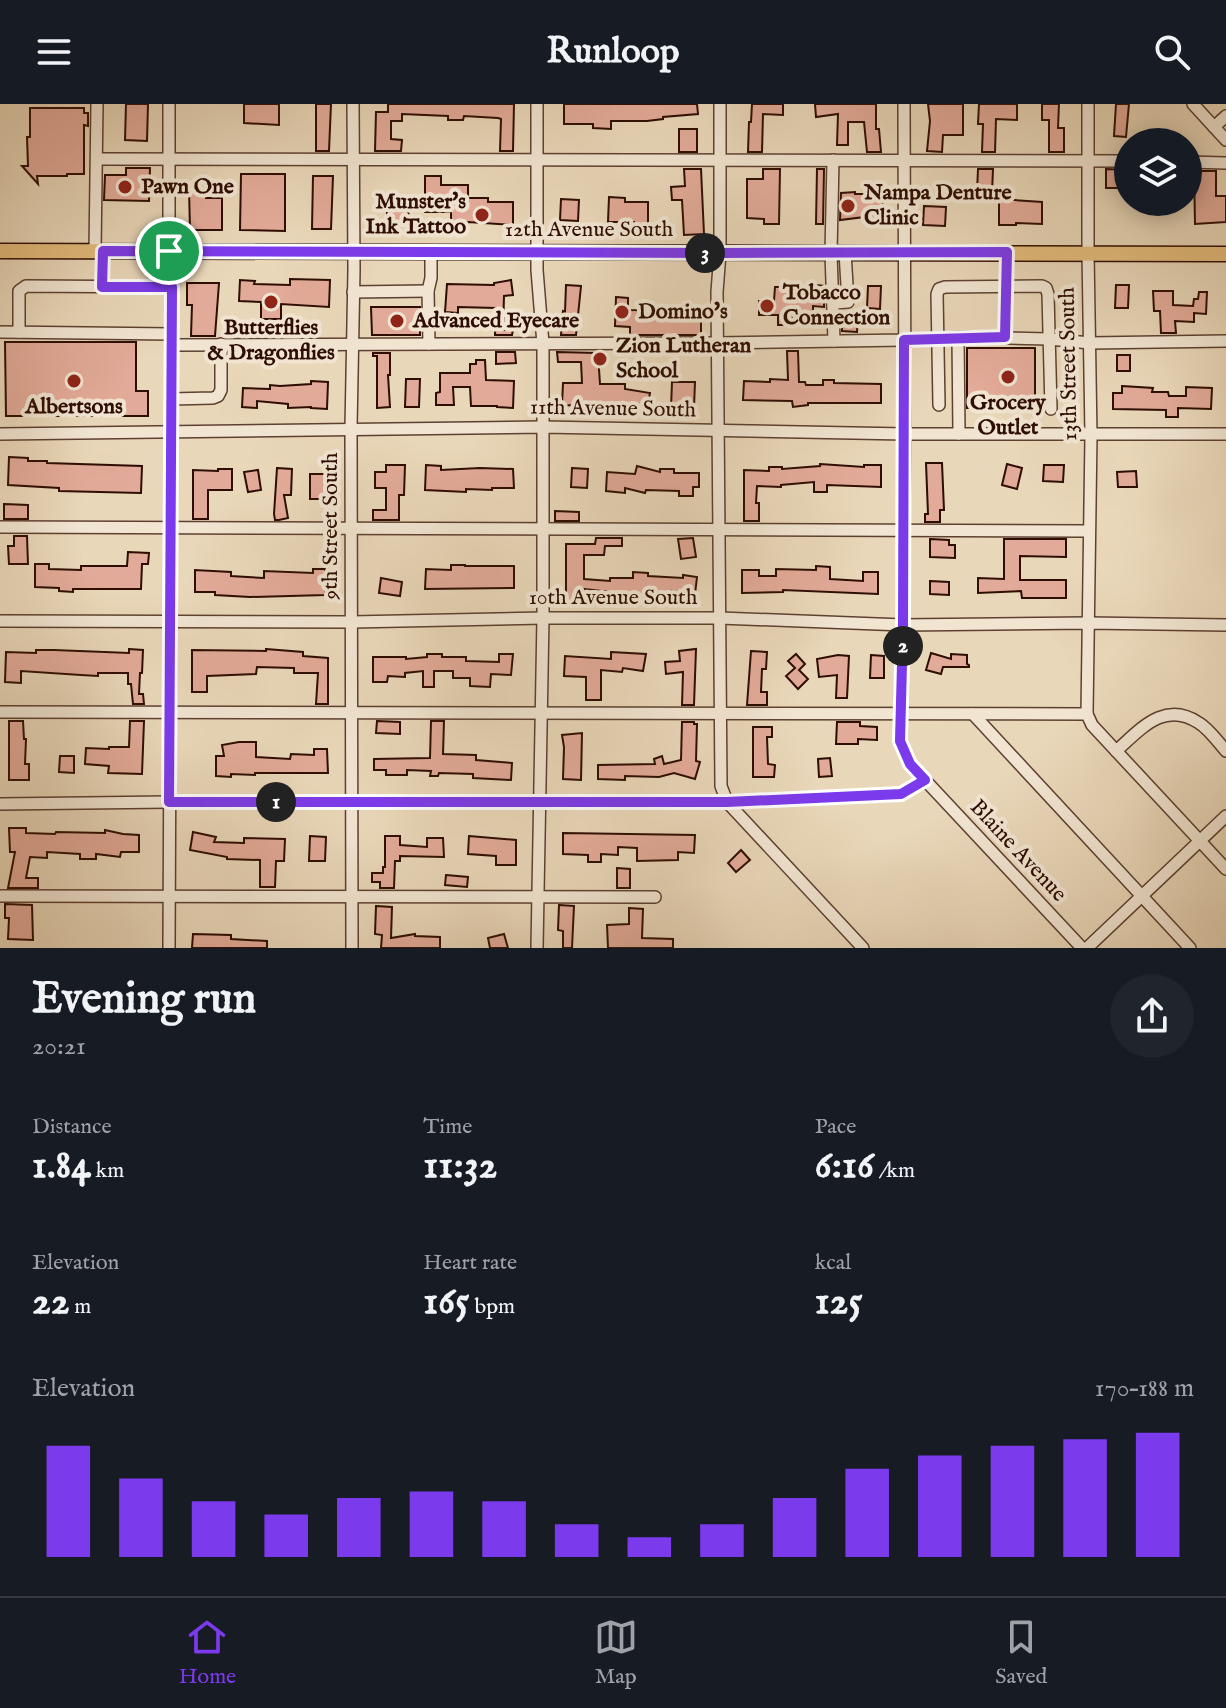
<!DOCTYPE html>
<html lang="en">
<head>
<meta charset="utf-8">
<style>
  :root { --surface:#171b24; --page:#20242c; --text:#f1f3f6; --muted:#9ea1a6; --line:#363941; --accent:#7c3aed }
  body { margin:0; font-family:"IM FELL English",serif; background:var(--page); color:var(--text); height:100vh; display:flex; flex-direction:column; font-size:30px; white-space:nowrap }
  * { box-sizing:border-box; margin:0 }
  p { font-size:26px; color:var(--muted) }
  .icon { flex:none; width:44px; height:44px; fill:none; stroke:currentColor; stroke-width:2; stroke-linecap:round; stroke-linejoin:round }
  .map { position:relative; height:844px; overflow:hidden }
  .panel { display:flex; flex-direction:column; background:var(--surface); flex:1 }
  .panel>* { flex:none }
  .controls { position:absolute; left:1114px; top:24px; display:grid; gap:16px }
  .controls a { display:grid; place-items:center; width:88px; height:88px; border-radius:50%; background:var(--surface); box-shadow:0 4px 20px #0003; font-size:40px }
  .pin { position:absolute; display:grid; place-items:center; width:68px; height:68px; color:#fff; margin:-34px; border:4px solid #fff; border-radius:50%; box-shadow:0 2px 8px #0007 }
  .km { position:absolute; width:40px; height:40px; margin:-20px; border-radius:50%; background:#222; color:#fff; font-size:22px; line-height:40px; text-align:center }
  .round { display:grid; place-items:center; flex:none; width:84px; height:84px; border-radius:42px; background:var(--page) }
  .head { display:flex; align-items:center; justify-content:space-between; height:136px; padding:0 32px }
  h1 { font-size:44px; font-weight:800; line-height:60px }
  .metrics { display:grid; grid-template-columns:repeat(3,1fr); gap:12px; height:136px; padding:8px 32px }
  .metrics div { display:grid; align-content:center }
  .metrics b { font-size:40px; font-weight:800 }
  .metrics small { font-size:22px; font-weight:400 }
  .metrics p { font-size:22px }
  .chart { height:224px; padding:16px 32px }
  .chart p { display:flex; justify-content:space-between }
  .chart svg { width:100%; height:144px; margin-top:8px; stroke:var(--accent); stroke-width:6 }
  header { display:flex; justify-content:space-between; align-items:center; height:104px; padding:0 32px; background:var(--surface); font-size:36px; font-weight:800 }
  .tab-bar { display:flex; justify-content:space-around; align-items:center; height:112px; border-top:2px solid var(--line); background:var(--surface); font-size:22px; color:var(--muted) }
  .tab-bar a { display:grid; justify-items:center; gap:4px }
  .tab-bar .active { color:var(--accent) }
  .map>svg:first-child { display:block }
  .building { fill:#e2aa98; stroke:#2e0d02; stroke-width:2 }
  .lines { fill:none; stroke-linecap:round; stroke-linejoin:round }
  .minor-casing { stroke:#5d4030; stroke-width:14 }
  .major-casing { stroke:#2e0d02; stroke-width:17 }
  .minor { stroke:#f1e5d2; stroke-width:11 }
  .major { stroke:#e4bc7c; stroke-width:14 }
  .route-casing { stroke:#fff; stroke-width:16 }
  .route { stroke:#7c3aed; stroke-width:10 }
  .poi-dot { fill:#8f2418; stroke:#f1e5d2; stroke-width:3 }
  .labels { text-anchor:middle; dominant-baseline:central; stroke-width:8; stroke-linejoin:round; paint-order:stroke }
  .poi-label { font-size:22px; font-weight:bold; fill:#2e0d02; stroke:#f1e5d2; text-anchor:start }
  .street-label { font-size:22px; fill:#2e0d02; stroke:#f1e5d2 }
</style>
</head>
<body>
<header><svg class="icon" aria-label="menu" viewBox="0 0 24 24"><path d="M4 6h16M4 12h16M4 18h16"/></svg>Runloop<svg class="icon" aria-label="search" viewBox="0 0 24 24"><circle cx="10" cy="10" r="6"/><path d="M15 15l6 6"/></svg></header>
<div class="map">
<svg width="1226" height="844" viewBox="0 0 1226 844">
  <rect width="100%" height="100%" fill="#e9d7b9"/>
  <filter id="stains"><feTurbulence type="fractalNoise" baseFrequency=".0025" numOctaves="4"/><feColorMatrix values="0 0 0 0 .2 0 0 0 0 .09 0 0 0 0 .02 0 0 0 .5 -.17"/></filter>
  <radialGradient id="worn" r=".72"><stop offset=".6" stop-color="#630" stop-opacity="0"/><stop offset="1" stop-color="#630" stop-opacity=".3"/></radialGradient>
  <g class="building">
    <polygon points="126,0 148,0 147,37 125,36"/>
    <polygon points="244,0 279,0 279,21 244,19"/>
    <polygon points="316,0 331,0 329,47 316,47"/>
    <polygon points="388,0 514,0 513,47 500,47 501,15 498,14 464,12 463,16 448,16 448,12 402,10 402,17 391,17 391,35 402,36 401,47 375,47 376,8 388,8"/>
    <polygon points="564,0 697,0 698,10 663,13 663,15 647,17 611,17 611,25 593,24 593,20 564,20"/>
    <polygon points="752,0 783,0 783,11 763,10 762,48 748,48 749,18 751,18"/>
    <polygon points="815,0 876,0 876,25 879,25 881,48 867,48 864,18 848,18 848,41 837,41 838,10 816,13"/>
    <polygon points="928,0 963,0 963,31 943,31 942,48 927,47 930,17"/>
    <polygon points="979,0 1017,0 1017,16 996,15 995,48 982,48 983,20 978,20"/>
    <polygon points="1042,0 1059,0 1058,24 1064,24 1064,48 1049,48 1049,16 1042,16"/>
    <polygon points="1116,0 1129,0 1126,33 1114,32"/>
    <polygon points="30,4 84,4 84,9 88,9 88,22 84,21 84,70 67,70 67,72 37,72 38,80 22,62 28,62 27,33 30,33"/>
    <rect x="679" y="25" width="18" height="23"/>
    <polygon points="126,64 150,64 149,97 104,96 105,71 126,71"/>
    <polygon points="684,65 701,65 704,130 684,131 682,96 672,96 671,83 685,82"/>
    <polygon points="763,65 780,65 779,120 764,120 764,115 747,114 747,75 763,75"/>
    <polygon points="817,65 824,65 823,120 816,120"/>
    <polygon points="978,65 993,65 992,89 977,88"/>
    <polygon points="1106,65 1128,66 1128,84 1106,84"/>
    <polygon points="1194,67 1216,67 1216,92 1226,92 1226,118 1195,120"/>
    <polygon points="241,70 285,70 285,127 240,126"/>
    <polygon points="313,72 333,72 331,125 312,125"/>
    <polygon points="425,72 441,72 441,81 468,81 468,94 488,94 488,98 513,98 513,121 468,118 468,120 451,120 451,108 425,108"/>
    <polygon points="189,85 206,85 206,94 222,94 222,126 190,126"/>
    <polygon points="855,88 855,90 878,90 878,98 883,98 883,116 865,116 865,113 840,116 841,89"/>
    <polygon points="387,93 409,93 408,121 392,121 392,114 387,113"/>
    <polygon points="609,93 625,94 625,98 648,98 648,121 634,121 634,118 608,118"/>
    <polygon points="561,95 579,96 578,117 560,116"/>
    <polygon points="999,95 1042,98 1042,120 1016,119 1016,121 999,121"/>
    <polygon points="924,102 946,103 945,122 923,121"/>
    <polygon points="290,175 330,176 329,203 281,200 281,215 261,215 261,198 239,197 240,176 255,177 254,180 290,181"/>
    <polygon points="511,176 513,191 504,192 503,226 513,226 512,231 495,231 496,204 458,203 458,209 445,208 447,180 494,181 494,179"/>
    <polygon points="187,179 219,179 215,232 191,232 192,201 187,201"/>
    <polygon points="566,181 581,182 576,231 561,231 563,207 565,208"/>
    <polygon points="816,181 824,182 824,203 813,202 813,214 787,214 786,221 778,221 778,211 759,211 759,197 774,197 775,183 786,183 786,194 815,194"/>
    <polygon points="1116,181 1129,181 1128,204 1115,204"/>
    <polygon points="868,182 881,182 880,205 867,204"/>
    <polygon points="1153,187 1173,187 1173,201 1193,202 1194,195 1198,195 1199,188 1207,188 1206,210 1194,209 1194,218 1175,217 1176,229 1161,229 1160,207 1154,207"/>
    <polygon points="616,193 628,194 628,206 701,207 701,231 630,231 630,223 615,222"/>
    <polygon points="371,203 420,203 420,231 372,231"/>
    <polygon points="842,212 858,212 857,228 842,227"/>
    <polygon points="5,238 136,238 136,287 148,287 148,312 6,312"/>
    <polygon points="967,244 1035,244 1035,294 1042,294 1042,304 967,304"/>
    <polygon points="787,247 798,247 799,278 805,278 806,281 823,281 823,276 834,276 834,279 881,280 881,299 808,299 808,301 793,303 792,297 743,296 744,277 770,278 770,275 788,276"/>
    <polygon points="496,248 515,248 516,259 496,260"/>
    <polygon points="557,248 598,249 600,280 625,280 625,285 650,289 647,304 629,301 600,300 600,304 586,304 586,302 562,301 563,279 582,279 581,258 558,258"/>
    <polygon points="373,249 390,249 390,271 388,271 390,303 377,304 377,252 373,252"/>
    <rect x="1117" y="251" width="13" height="16"/>
    <polygon points="476,256 485,256 486,276 514,277 513,304 497,303 497,302 471,302 470,283 453,283 454,301 436,301 436,289 440,288 440,269 470,269 470,260 476,260"/>
    <polygon points="406,275 420,275 419,303 405,303"/>
    <polygon points="311,277 328,278 327,305 311,304 311,303 288,304 288,300 257,297 257,304 242,303 243,284 270,285 270,281 280,282 311,280"/>
    <polygon points="672,278 695,278 694,304 671,304"/>
    <polygon points="1122,282 1153,284 1152,288 1168,288 1169,292 1186,292 1186,283 1212,284 1211,305 1178,304 1178,313 1166,313 1166,306 1113,305 1113,289 1122,289"/>
    <polygon points="9,353 28,354 28,357 47,357 47,359 142,362 141,389 59,387 59,384 8,381"/>
    <polygon points="926,359 942,359 944,406 940,406 940,418 925,418 925,410 928,410"/>
    <polygon points="820,360 864,363 864,361 881,361 881,383 827,381 827,388 814,388 814,378 781,381 781,383 757,382 756,399 759,399 759,417 744,417 744,366 769,367 769,363 782,363 782,365 820,362"/>
    <polygon points="1007,360 1022,364 1017,385 1002,381"/>
    <polygon points="386,361 405,361 404,391 399,391 399,416 373,416 373,406 386,406 386,384 375,384 375,368 386,368"/>
    <polygon points="426,361 441,362 441,366 480,364 513,365 514,384 492,384 492,386 466,385 466,388 425,386"/>
    <polygon points="1044,361 1064,361 1063,378 1043,377"/>
    <polygon points="637,362 660,368 660,365 674,365 674,369 699,369 699,383 693,383 693,392 679,392 679,387 646,386 645,389 625,384 625,389 606,387 607,368 635,370"/>
    <polygon points="277,364 292,365 291,391 284,391 288,414 279,416 275,416 274,410"/>
    <polygon points="572,364 588,365 587,384 571,383"/>
    <polygon points="218,365 232,365 232,386 208,386 208,415 193,415 193,366 218,367"/>
    <polygon points="258,366 261,386 248,388 244,368"/>
    <polygon points="1136,367 1137,383 1118,383 1117,368"/>
    <rect x="310" y="370" width="18" height="25"/>
    <polygon points="4,400 28,401 28,415 4,415"/>
    <polygon points="555,407 579,408 579,417 555,417"/>
    <polygon points="14,432 27,432 28,460 9,460 8,442 14,442"/>
    <polygon points="596,434 622,434 622,442 605,442 604,451 584,451 584,475 610,477 610,474 633,474 633,468 648,469 648,472 683,474 683,471 697,473 695,490 671,487 671,492 648,491 647,493 632,493 632,491 609,490 609,488 583,485 584,497 566,499 566,440 595,440"/>
    <polygon points="693,434 696,453 681,455 678,435"/>
    <polygon points="930,435 949,436 949,441 955,441 955,454 930,453"/>
    <polygon points="1004,435 1066,435 1066,453 1020,452 1020,476 1066,476 1066,494 1022,494 1021,487 978,489 978,474 1004,475"/>
    <polygon points="128,448 149,449 148,460 142,460 141,485 73,485 73,488 59,487 59,484 35,483 35,460 49,460 49,465 81,466 81,462 127,462"/>
    <polygon points="451,461 465,461 465,462 514,462 514,484 425,485 426,465 451,466"/>
    <polygon points="816,462 830,463 830,475 863,477 863,468 878,468 878,490 783,486 783,488 742,489 742,466 759,466 759,472 776,472 776,465 816,466"/>
    <polygon points="313,465 325,465 325,491 250,493 215,491 215,488 195,488 195,466 231,468 231,472 264,474 264,467 313,469"/>
    <polygon points="381,474 402,478 400,492 379,489"/>
    <polygon points="930,477 949,478 949,491 930,490"/>
    <polygon points="129,545 143,546 142,569 140,569 139,590 143,590 144,600 133,600 131,580 128,580 128,569 98,569 98,572 81,571 21,567 21,579 5,578 6,548 36,549 36,546 54,546 129,549"/>
    <polygon points="266,545 303,548 303,552 328,554 328,600 316,600 318,569 294,569 294,564 257,563 256,570 207,572 207,588 192,588 192,546 266,547"/>
    <polygon points="696,545 694,601 682,601 683,568 666,570 665,558 680,557 679,547"/>
    <polygon points="751,547 767,548 766,565 762,565 761,588 767,588 767,601 747,601"/>
    <polygon points="611,548 646,550 643,567 623,564 622,568 601,566 601,596 586,596 586,573 564,572 565,552 611,555"/>
    <polygon points="931,549 951,555 951,550 967,551 967,560 969,561 969,563 943,563 941,570 926,566"/>
    <polygon points="427,550 442,550 442,553 466,553 466,557 499,558 499,550 513,550 511,571 491,570 490,583 470,582 470,574 453,574 453,567 434,567 434,583 423,583 423,567 405,569 405,573 388,572 387,578 373,578 373,553 406,553 406,555 427,553"/>
    <polygon points="796,550 805,560 799,566 808,575 798,585 786,572 795,564 788,557"/>
    <polygon points="838,551 849,552 847,594 836,594 837,571 819,573 817,555"/>
    <polygon points="871,551 884,552 884,574 870,574"/>
    <polygon points="9,617 23,617 24,635 26,635 25,660 29,660 29,676 9,676"/>
    <polygon points="130,617 144,617 142,670 108,669 109,662 85,660 86,644 109,645 109,643 129,643"/>
    <polygon points="377,617 400,618 400,630 376,629"/>
    <polygon points="431,617 444,617 443,650 476,651 476,656 512,659 511,676 473,674 473,670 439,669 438,672 430,672 431,667 407,666 407,671 386,671 386,666 374,666 374,655 430,654"/>
    <polygon points="682,618 694,618 694,620 697,620 696,657 700,658 695,675 674,669 659,673 625,672 625,676 598,675 598,661 655,660 654,655 662,652 664,660 681,656"/>
    <polygon points="837,618 860,618 860,622 877,623 877,636 858,635 858,640 836,640"/>
    <polygon points="753,623 772,623 772,633 767,633 768,660 775,661 774,673 753,673"/>
    <polygon points="582,629 581,676 563,675 564,643 562,631"/>
    <polygon points="239,638 256,638 256,653 290,655 291,650 314,651 314,645 327,645 328,669 255,669 255,671 231,670 231,673 216,672 216,652 224,652 222,641"/>
    <polygon points="60,652 74,652 74,669 59,668"/>
    <polygon points="830,654 832,672 819,673 818,655"/>
    <polygon points="9,724 26,724 26,729 55,730 56,728 105,729 105,726 123,730 139,731 139,748 121,748 120,753 96,750 96,755 80,755 80,750 47,748 47,754 30,753 26,774 38,774 38,784 8,784 15,748 10,748"/>
    <polygon points="193,728 216,733 214,738 244,739 244,734 285,735 284,757 276,757 275,783 260,783 260,756 227,755 227,753 190,746"/>
    <polygon points="563,729 695,731 694,749 678,748 678,756 637,757 637,744 618,743 618,751 601,750 601,758 588,758 588,751 563,750"/>
    <polygon points="310,732 326,733 325,757 309,757"/>
    <polygon points="385,732 400,732 400,741 427,743 427,734 443,734 444,753 400,752 400,757 395,757 394,784 380,784 380,778 372,778 372,769 383,769 383,763 385,763"/>
    <polygon points="469,732 516,736 516,761 496,761 496,752 468,750"/>
    <polygon points="741,746 750,756 736,768 728,759"/>
    <polygon points="617,764 630,765 630,784 617,784"/>
    <polygon points="446,771 468,773 467,783 445,781"/>
    <polygon points="5,800 32,801 33,836 8,835 9,814 5,814"/>
    <polygon points="559,801 574,802 572,844 563,844 563,827 558,826"/>
    <polygon points="376,802 392,803 391,834 415,830 415,832 440,833 440,844 381,844 382,831 375,830"/>
    <polygon points="629,804 643,805 642,834 673,835 673,844 608,844 607,821 629,820"/>
    <polygon points="193,830 231,831 231,835 267,837 267,844 192,844"/>
    <polygon points="504,830 508,844 490,844 488,834"/>
  </g>
  <g class="lines">
    <g class="minor-casing">
      <g id="minor">
        <polyline points="720,0 720,149 717,188 721,682 727,698 863,844"/>
        <polyline points="904,0 905,330 900,637 910,660 925,676 1082,844"/>
        <polyline points="1088,0 1088,149 1091,331 1087,610 1092,621 1226,765"/>
        <polyline points="1193,0 1226,36"/>
        <polyline points="1214,23 1226,12"/>
        <polyline points="97,55 1128,57"/>
        <polyline points="833,56 831,149 834,237"/>
        <polyline points="1188,58 1226,59"/>
        <polyline points="95,147 97,0"/>
        <polyline points="102,183 103,147"/>
        <polyline points="353,188 428,187"/>
        <polyline points="834,199 848,198 845,148"/>
        <polyline points="0,228 171,230"/>
        <polyline points="19,228 19,187 26,182 172,183"/>
        <polyline points="1005,233 1007,148"/>
        <polyline points="958,234 959,330"/>
        <polyline points="429,240 428,187 431,174 431,148"/>
        <polyline points="172,241 718,239 904,236 970,233 1049,235 1090,239 1226,237"/>
        <polyline points="171,295 213,294 218,292 221,286 221,240"/>
        <polyline points="939,301 937,190 939,185 945,183 1042,182 1046,184 1048,190 1051,305"/>
        <polyline points="0,330 543,323 905,330 1226,330"/>
        <polyline points="0,423 1089,427"/>
        <polyline points="0,517 352,518 543,514 720,514 903,521 1088,519 1226,521"/>
        <polyline points="0,608 1087,610"/>
        <polyline points="973,610 1190,844"/>
        <path d="M1116,647c25,-22 48,-51 83,-28 10,6 19,19 27,28"/>
        <polyline points="0,700 169,698 727,698 901,690 925,676"/>
        <polyline points="0,792 655,793"/>
        <polyline points="169,844 172,164 169,147 169,0"/>
        <polyline points="352,844 351,324 354,166 353,0"/>
        <polyline points="537,844 543,514 543,240 537,166 537,0"/>
        <polyline points="1087,844 1226,712"/>
      </g>
    </g>
    <g class="major-casing">
      <polyline id="major" points="0,147 1226,150"/>
    </g>
    <use href="#minor" class="minor"/>
    <use href="#major" class="major"/>
  </g>
  <g class="lines">
    <g class="route-casing">
      <polygon id="route" points="103,147 720,149 1007,148 1005,233 904,236 903,521 900,637 910,660 925,676 901,690 727,698 169,698 172,183 102,183"/>
    </g>
    <use href="#route" class="route"/>
  </g>
  <g class="poi-dot">
    <circle cx="125" cy="83" r="8"/>
    <circle cx="848" cy="102" r="8"/>
    <circle cx="482" cy="111" r="8"/>
    <circle cx="271" cy="198" r="8"/>
    <circle cx="767" cy="202" r="8"/>
    <circle cx="622" cy="208" r="8"/>
    <circle cx="397" cy="217" r="8"/>
    <circle cx="600" cy="255" r="8"/>
    <circle cx="1008" cy="273" r="8"/>
    <circle cx="74" cy="277" r="8"/>
  </g>
  <g class="labels">
    <g class="poi-label">
      <text x="141" y="83">Pawn One</text>
      <text x="864" y="89">Nampa Denture<tspan x="864" dy="25">Clinic</tspan></text>
      <text x="466" y="98" text-anchor="end">Munster's<tspan x="466" dy="25">Ink Tattoo</tspan></text>
      <text x="783" y="189">Tobacco<tspan x="783" dy="25">Connection</tspan></text>
      <text x="638" y="208">Domino's</text>
      <text x="413" y="217">Advanced Eyecare</text>
      <text x="271" y="224" text-anchor="middle">Butterflies<tspan x="271" dy="25">&amp; Dragonflies</tspan></text>
      <text x="616" y="242">Zion Lutheran<tspan x="616" dy="25">School</tspan></text>
      <text x="1008" y="299" text-anchor="middle">Grocery<tspan x="1008" dy="25">Outlet</tspan></text>
      <text x="74" y="303" text-anchor="middle">Albertsons</text>
    </g>
    <g class="street-label">
      <text x="589" y="126">12th Avenue South</text>
      <text transform="translate(1069 260) rotate(-91)">13th Street South</text>
      <text transform="translate(613 305) rotate(1)">11th Avenue South</text>
      <text transform="translate(331 422) rotate(-90)">9th Street South</text>
      <text x="613" y="494">10th Avenue South</text>
      <text transform="translate(1018 747) rotate(47)">Blaine Avenue</text>
    </g>
  </g>
  <rect width="100%" height="100%" filter="url(#stains)"/>
  <rect width="100%" height="100%" fill="url(#worn)"/>
</svg>
<div class="controls">
<a><svg class="icon" aria-label="layers" viewBox="0 0 24 24"><path d="M12 4l9 5-9 5-9-5zM3 14l9 5 9-5"/></svg></a>
</div>
<div class="pin" style="left:169px;top:147px;background:#1e9e55"><svg class="icon" aria-label="arrive" viewBox="0 0 24 24"><path d="M6 21V4h12l-3 4 3 4H6"/></svg></div>
<b class="km" style="left:276px;top:698px">1</b>
<b class="km" style="left:903px;top:542px">2</b>
<b class="km" style="left:705px;top:149px">3</b>
</div>
<section class="panel">
<div class="head"><div><h1>Evening run</h1><p>20:21</p></div><a class="round"><svg class="icon" aria-label="share" viewBox="0 0 24 24"><path d="M12 15V3M7 8l5-5 5 5M5 13v7h14v-7"/></svg></a></div>
<div class="metrics">
<div><p>Distance</p><b>1.84<small> km</small></b></div>
<div><p>Time</p><b>11:32</b></div>
<div><p>Pace</p><b>6:16<small> /km</small></b></div>
</div>
<div class="metrics">
<div><p>Elevation</p><b>22<small> m</small></b></div>
<div><p>Heart rate</p><b>165<small> bpm</small></b></div>
<div><p>kcal</p><b>125</b></div>
</div>
<div class="chart"><p><span>Elevation</span>170–188 m</p>
<svg viewBox="0 0 160 44" preserveAspectRatio="none"><path d="M5 44V10M15 44V20M25 44V27M35 44V31M45 44V26M55 44V24M65 44V27M75 44V34M85 44V38M95 44V34M105 44V26M115 44V17M125 44V13M135 44V10M145 44V8M155 44V6"/></svg>
</div>
</section>
<nav class="tab-bar">
<a class="active"><svg class="icon" aria-label="home" viewBox="0 0 24 24"><path d="M3 11l9-7 9 7M6 9v11h12V9"/></svg>Home</a>
<a><svg class="icon" aria-label="map" viewBox="0 0 24 24"><path d="M3 6l6-2 6 2 6-2v14l-6 2-6-2-6 2zM9 4v14M15 6v14"/></svg>Map</a>
<a><svg class="icon" aria-label="saved" viewBox="0 0 24 24"><path d="M7 4h10v16l-5-4-5 4z"/></svg>Saved</a>
</nav>
</body>
</html>
